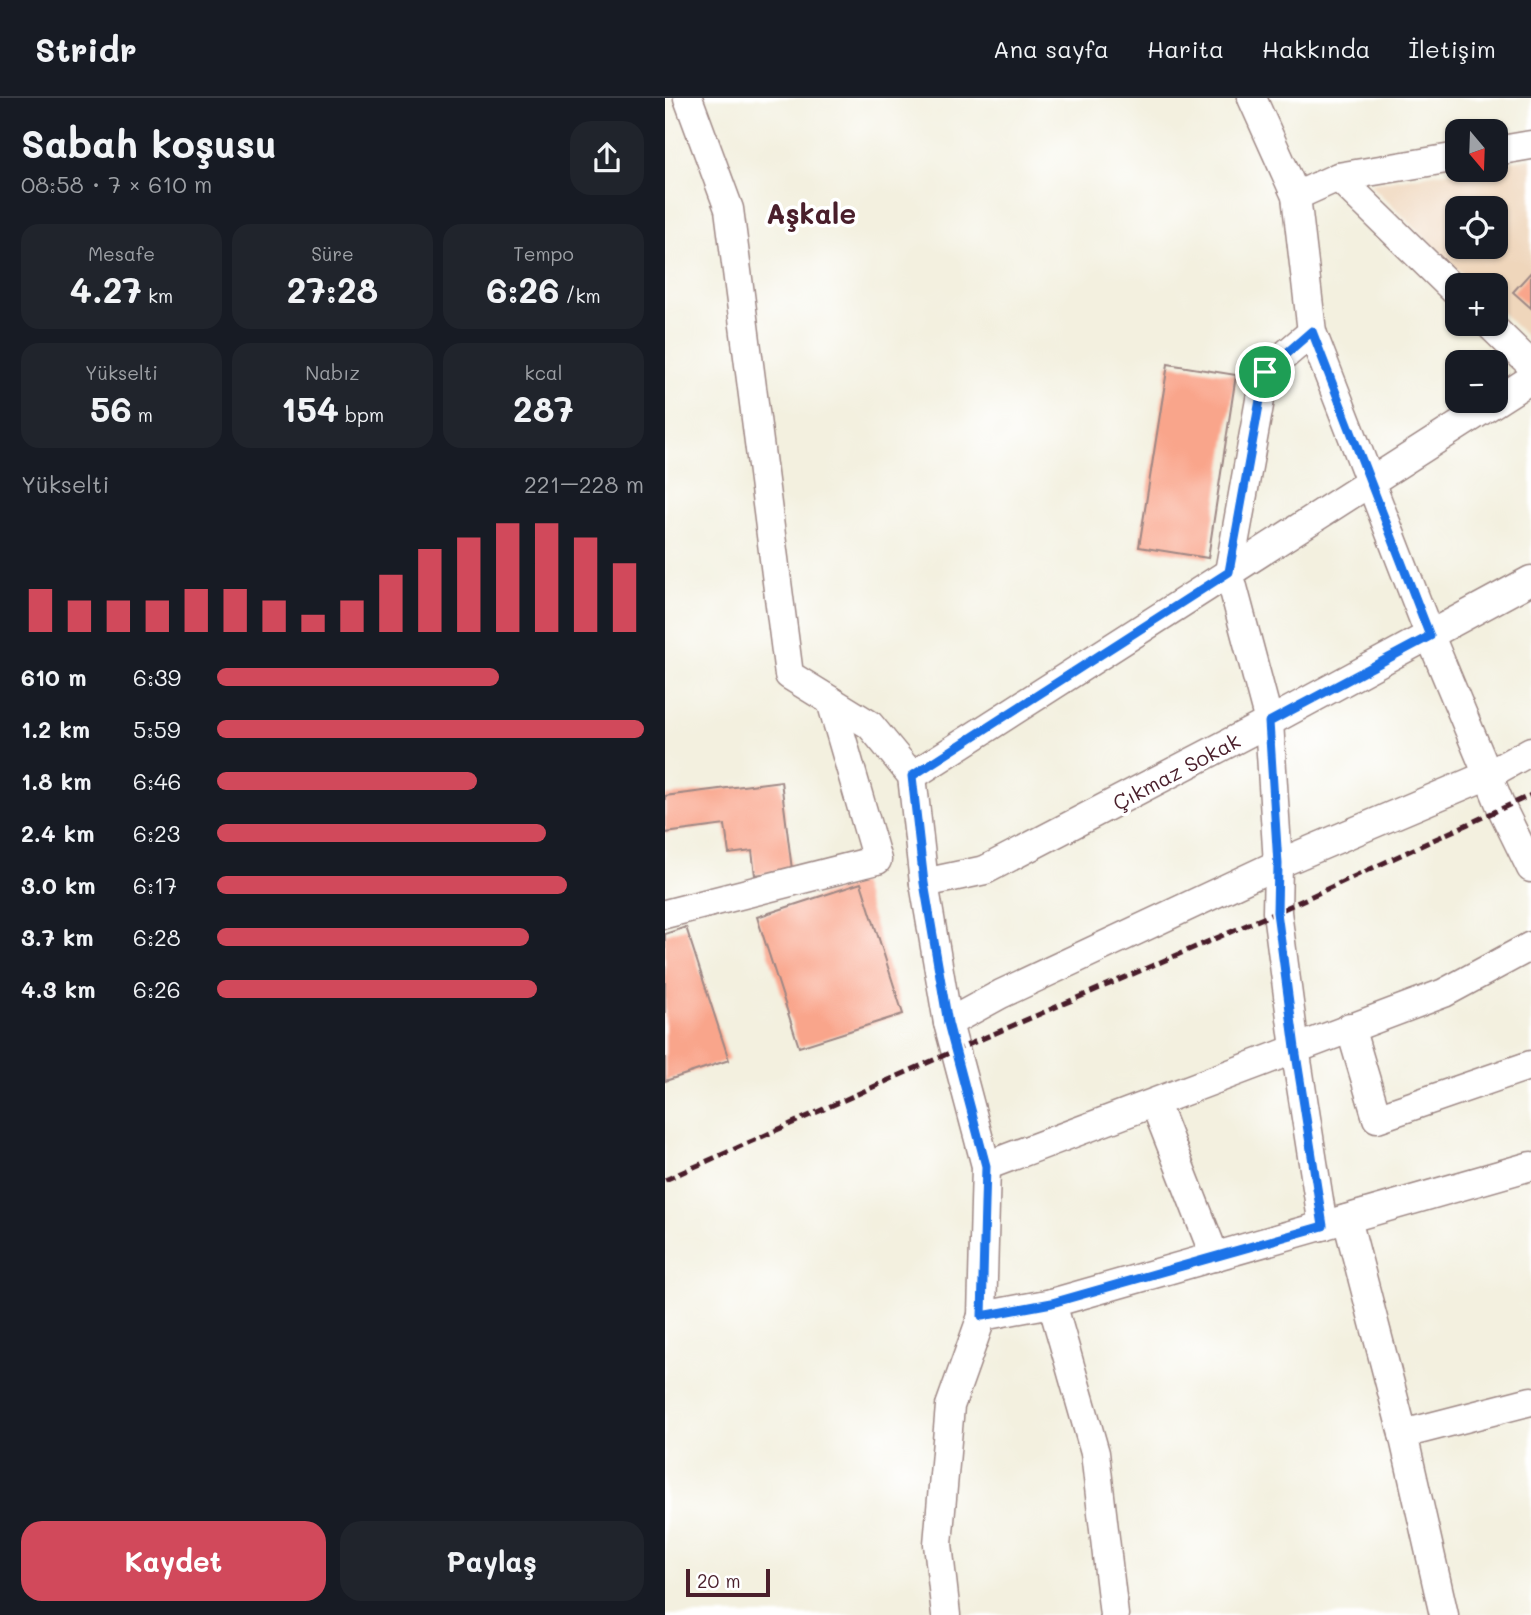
<!DOCTYPE html>
<html lang="tr">
<head>
<meta charset="utf-8">
<style>
  :root { --surface:#171b24; --page:#20242c; --text:#f1f3f6; --muted:#9ea1a6; --line:#363941; --accent:#d1495b }
  body { margin:0; font-family:Mali,sans-serif; background:var(--page); color:var(--text); height:100vh; display:flex; flex-direction:column; font-size:26px; white-space:nowrap }
  * { box-sizing:border-box; margin:0 }
  p { font-size:23px; color:var(--muted) }
  .icon { flex:none; width:38px; height:38px; fill:none; stroke:currentColor; stroke-width:2; stroke-linecap:round; stroke-linejoin:round }
  .map { position:relative; flex:1; overflow:hidden }
  .panel { display:flex; flex-direction:column; background:var(--surface); width:665px }
  .panel>* { flex:none }
  .needle { width:46px; rotate:161deg }
  .controls { position:absolute; left:780px; top:21px; display:grid; gap:14px }
  .controls a { display:grid; place-items:center; width:63px; height:63px; border-radius:14px; background:var(--surface); box-shadow:0 2px 5px #0004; font-size:35px }
  .scale { position:absolute; left:21px; bottom:18px; width:84px; box-sizing:border-box; padding-left:7px; border:4px solid #4a1f2b; border-top:0; font-size:19px; line-height:24px; white-space:nowrap; color:#4a1f2b; -webkit-text-stroke:5px #fff; paint-order:stroke }
  .pin { position:absolute; display:grid; place-items:center; width:60px; height:60px; color:#fff; margin:-30px; border:4px solid #fff; border-radius:50%; box-shadow:0 2px 7px #0007 }
  .round { display:grid; place-items:center; flex:none; width:74px; height:74px; border-radius:21px; background:var(--page) }
  .head { display:flex; align-items:center; justify-content:space-between; height:119px; padding:0 21px }
  h1 { font-size:38px; font-weight:700; line-height:52px }
  .figures { display:grid; grid-template-columns:repeat(3,1fr); gap:10px; height:119px; padding:7px 21px }
  .figures div { display:grid; align-content:center; border-radius:18px; background:var(--page); text-align:center }
  .figures b { font-size:35px; font-weight:700 }
  .figures small { font-size:19px; font-weight:400 }
  .figures p { font-size:19px }
  .chart { height:196px; padding:14px 21px }
  .chart p { display:flex; justify-content:space-between }
  .chart svg { width:100%; height:126px; margin-top:7px; stroke:var(--accent); stroke-width:6 }
  .cta { display:flex; gap:14px; margin-top:auto; padding:14px 21px }
  .cta a { flex:1; height:80px; border-radius:21px; background:var(--accent); color:#fff; font-size:28px; font-weight:700; line-height:80px; text-align:center }
  .cta a+a { background:var(--page); color:var(--text) }
  ul { padding:0 21px; list-style:none; font-size:23px }
  li { display:grid; grid-template-columns:112px 84px 1fr; align-items:center; height:52px }
  li i { height:18px; border-radius:9px; background:var(--accent) }
  header { display:flex; align-items:center; gap:42px; box-sizing:border-box; height:98px; padding:0 35px; background:var(--surface); border-bottom:2px solid var(--line) }
  header strong { font-size:33px }
  nav { display:flex; gap:38px; margin-inline-start:auto; font-size:24px }
  main { display:flex; flex:1; min-height:0 }
  .map>svg:first-child { display:block }
  .built { fill:#efd6bb; fill-rule:evenodd }
  .building { fill:#f9a58b }
  .lines { fill:none; stroke-linecap:round; stroke-linejoin:round }
  .street-casing { stroke:#9e8885; stroke-width:31 }
  .street { stroke:#fff; stroke-width:28 }
  .rail { stroke:#4a1f2b; stroke-width:5; stroke-dasharray:10 5; stroke-linecap:butt }
  .route-casing { stroke:#fff; stroke-width:14 }
  .route { stroke:#1a73e8; stroke-width:9 }
  .labels { text-anchor:middle; dominant-baseline:central; stroke-width:7; stroke-linejoin:round; paint-order:stroke }
  .street-label { font-size:21px; fill:#4a1f2b; stroke:#fff }
  .district-label { font-size:28px; font-weight:bold; fill:#4a1f2b; stroke:#fff }
</style>
</head>
<body>
<header>
<strong>Stridr</strong>
<nav><a>Ana sayfa</a><a>Harita</a><a>Hakkında</a><a>İletişim</a></nav>
</header>
<main>
<section class="panel">
<div class="head"><div><h1>Sabah koşusu</h1><p>08:58 · 7 × 610 m</p></div><a class="round"><svg class="icon" aria-label="share" viewBox="0 0 24 24"><path d="M12 15V3M7 8l5-5 5 5M5 13v7h14v-7"/></svg></a></div>
<div class="figures">
<div><p>Mesafe</p><b>4.27<small> km</small></b></div>
<div><p>Süre</p><b>27:28</b></div>
<div><p>Tempo</p><b>6:26<small> /km</small></b></div>
</div>
<div class="figures">
<div><p>Yükselti</p><b>56<small> m</small></b></div>
<div><p>Nabız</p><b>154<small> bpm</small></b></div>
<div><p>kcal</p><b>287</b></div>
</div>
<div class="chart"><p><span>Yükselti</span>221–228 m</p>
<svg viewBox="0 0 160 44" preserveAspectRatio="none"><path d="M5 44V29M15 44V33M25 44V33M35 44V33M45 44V29M55 44V29M65 44V33M75 44V38M85 44V33M95 44V24M105 44V15M115 44V11M125 44V6M135 44V6M145 44V11M155 44V20"/></svg>
</div>
<ul>
<li><b>610 m</b>6:39<i style="width:66%"></i></li>
<li><b>1.2 km</b>5:59<i style="width:100%"></i></li>
<li><b>1.8 km</b>6:46<i style="width:61%"></i></li>
<li><b>2.4 km</b>6:23<i style="width:77%"></i></li>
<li><b>3.0 km</b>6:17<i style="width:82%"></i></li>
<li><b>3.7 km</b>6:28<i style="width:73%"></i></li>
<li><b>4.3 km</b>6:26<i style="width:75%"></i></li>
</ul>
<div class="cta"><a>Kaydet</a><a>Paylaş</a></div>
</section>
<div class="map">
<svg width="866" height="1517" viewBox="0 0 866 1517">
  <rect width="100%" height="100%" fill="#fff"/>
  <filter id="ink" filterUnits="userSpaceOnUse"><feTurbulence type="fractalNoise" baseFrequency=".0143" numOctaves="2"/><feDisplacementMap in="SourceGraphic" scale="14" xChannelSelector="R" yChannelSelector="G"/><feConvolveMatrix kernelMatrix="1 2 1 2 8 2 1 2 1" color-interpolation-filters="sRGB"/></filter>
  <filter id="wash" filterUnits="userSpaceOnUse"><feTurbulence type="fractalNoise" baseFrequency=".00686" numOctaves="4" result="noise"/><feDisplacementMap in="SourceGraphic" scale="28" xChannelSelector="R" yChannelSelector="G"/><feGaussianBlur stdDeviation="1.57" result="paint"/><feColorMatrix in="noise" values="0 0 0 0 0 0 0 0 0 0 0 0 0 0 0 0 0 1.4 0 .05"/><feComposite in="paint" operator="in"/></filter>
  <g filter="url(#wash)">
    <rect width="100%" height="100%" fill="#f3f0df"/>
    <path class="built" d="M866,60v183l-35,-34v-22h-22l-104,-101 89,-14h37v-6zM793,110h38v39h-38z"/>
    <g id="blocks">
      <g class="building">
        <polygon points="866,174 866,210 848,194"/>
        <polygon points="503,266 571,277 543,460 474,449"/>
        <polygon points="116,683 127,772 90,777 87,753 64,756 60,727 0,735 0,698"/>
        <polygon points="196,785 238,916 134,949 92,819"/>
        <polygon points="21,829 64,962 0,983 0,836"/>
      </g>
    </g>
  </g>
  <g filter="url(#ink)">
    <use href="#blocks" fill-opacity="0" stroke="#9e8885" stroke-width="2"/>
    <g class="lines">
      <g class="street-casing">
        <g id="street">
          <polyline points="23,0 64,111 124,577 205,627 247,678 259,785 283,925 321,1068 317,1218"/>
          <polyline points="587,0 631,98 647,234 765,538 837,711 866,770"/>
          <polyline points="831,53 866,47"/>
          <polyline points="673,79 793,59"/>
          <polyline points="631,98 673,79 793,196"/>
          <polyline points="824,226 866,267"/>
          <polyline points="647,234 600,274 564,474 604,624 613,766 612,814 630,950 658,1128"/>
          <polyline points="247,678 866,281"/>
          <polyline points="259,785 320,772 604,624 866,482"/>
          <polyline points="0,816 212,762 166,603"/>
          <polyline points="283,925 336,896 613,766 823,677 866,653"/>
          <polyline points="685,929 712,1020 866,967"/>
          <polyline points="490,1006 550,1159"/>
          <polyline points="321,1068 779,895 866,848"/>
          <polyline points="682,1121 738,1336 779,1517"/>
          <polyline points="738,1336 866,1303"/>
          <polyline points="281,1517 273,1446 285,1308 317,1218 387,1205"/>
          <polyline points="449,1517 430,1355 387,1205 866,1068"/>
        </g>
      </g>
      <use href="#street" class="street"/>
      <polyline class="rail" points="0,1082 291,952 612,814 866,697"/>
    </g>
  </g>
  <g class="lines" filter="url(#ink)">
    <g class="route-casing">
      <polygon id="route" points="647,233 765,538 604,624 613,766 612,814 630,950 658,1128 387,1205 317,1218 321,1068 283,925 259,785 247,678 564,474 600,274"/>
    </g>
    <use href="#route" class="route"/>
  </g>
  <g class="labels">
    <g class="street-label">
      <text transform="translate(511 673) rotate(-28)">Çıkmaz Sokak</text>
    </g>
    <g class="district-label">
      <text x="146" y="115">Aşkale</text>
    </g>
  </g>
</svg>
<div class="controls">
<a><svg class="needle" viewBox="-14 -14 28 28"><path d="M0-13l5 13h-10z" fill="#e53935"/><path d="M0 13l5-13h-10z" fill="#9ea1a6"/></svg></a>
<a><svg class="icon" aria-label="locate" viewBox="0 0 24 24"><circle cx="12" cy="12" r="6"/><path d="M12 2v4M12 18v4M2 12h4M18 12h4"/></svg></a>
<a>+</a>
<a>−</a>
</div>
<div class="scale">20 m</div>
<div class="pin" style="left:600px;top:274px;background:#1e9e55"><svg class="icon" aria-label="arrive" viewBox="0 0 24 24"><path d="M6 21V4h12l-3 4 3 4H6"/></svg></div>
</div>
</main>
</body>
</html>
